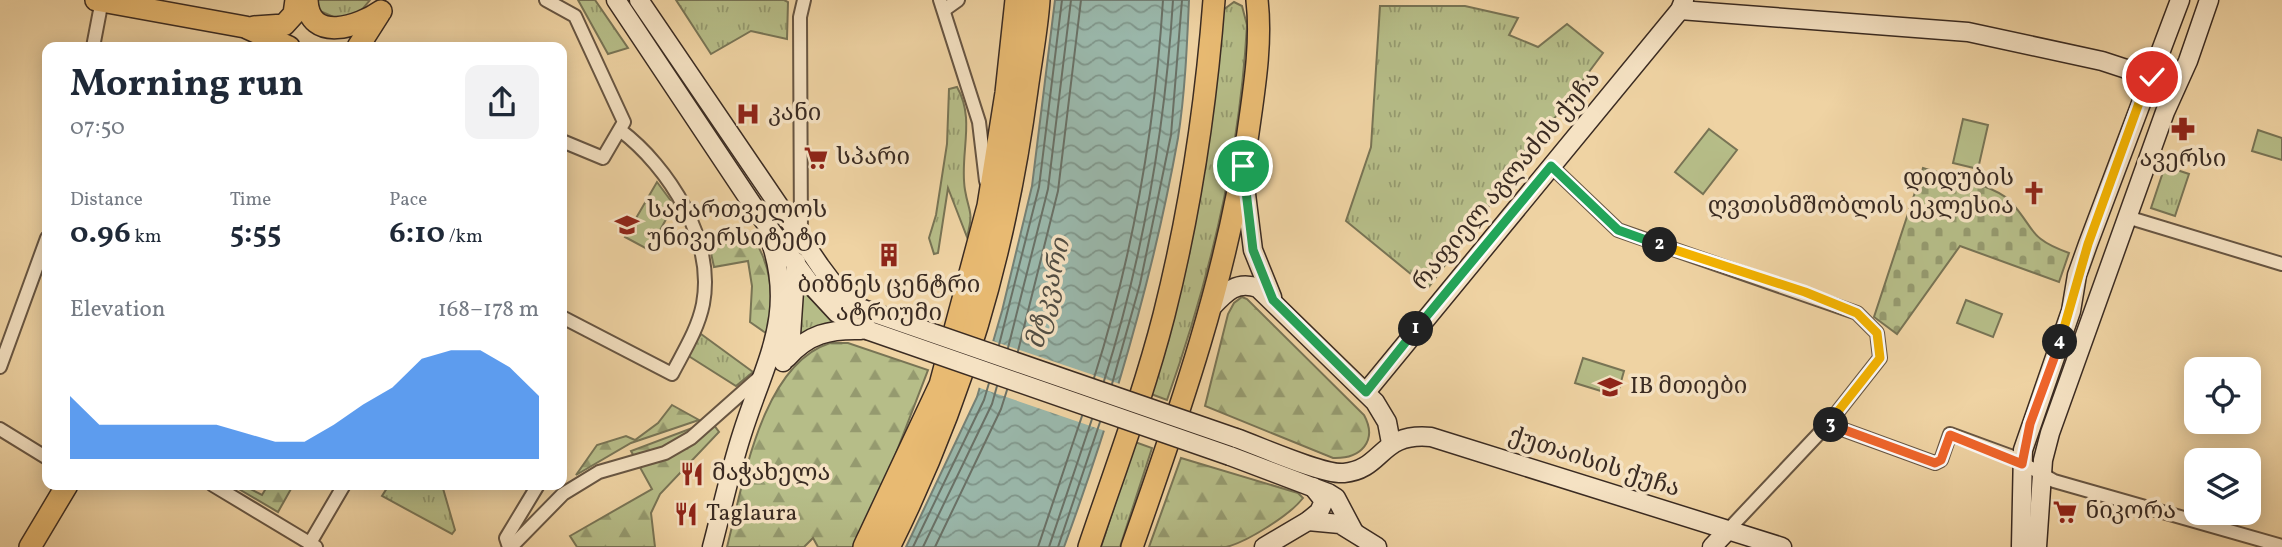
<!DOCTYPE html>
<html lang="en">
<head>
<meta charset="utf-8">
<style>
  :root { --surface:#fff; --page:#f2f2f3; --text:#1f2937; --muted:#747a83; --accent:#1a73e8 }
  body { margin:0; font-family:Vollkorn,"Noto Serif Georgian",serif; background:var(--page); color:var(--text); height:100vh; display:flex; flex-direction:column; font-size:26px; white-space:nowrap }
  * { box-sizing:border-box; margin:0 }
  p { font-size:23px; color:var(--muted) }
  .icon { flex:none; width:38px; height:38px; fill:none; stroke:currentColor; stroke-width:2; stroke-linecap:round; stroke-linejoin:round }
  .map { position:relative; flex:1; overflow:hidden }
  .side { position:absolute; left:42px; top:42px; width:525px; height:448px; display:flex; flex-direction:column; background:var(--surface); border-radius:14px; box-shadow:0 4px 18px #0003 }
  .side>* { flex:none }
  .buttons { position:absolute; left:2184px; top:357px; display:grid; gap:14px }
  .buttons a { display:grid; place-items:center; width:77px; height:77px; border-radius:14px; background:var(--surface); box-shadow:0 4px 18px #0003; font-size:35px }
  .pin { position:absolute; display:grid; place-items:center; width:60px; height:60px; color:#fff; margin:-30px; border:4px solid #fff; border-radius:50%; box-shadow:0 2px 7px #0007 }
  .km { position:absolute; width:35px; height:35px; margin:-18px; border-radius:50%; background:#222; color:#fff; font-size:19px; line-height:35px; text-align:center }
  .round { display:grid; place-items:center; flex:none; width:74px; height:74px; border-radius:14px; background:var(--page) }
  .head { display:flex; align-items:center; justify-content:space-between; height:119px; padding:0 28px }
  h1 { font-size:38px; font-weight:700; line-height:52px }
  .figures { display:grid; grid-template-columns:repeat(3,1fr); gap:10px; height:119px; padding:7px 28px }
  .figures div { display:grid; align-content:center }
  .figures b { font-size:30px; font-weight:700 }
  .figures small { font-size:19px; font-weight:400 }
  .figures p { font-size:19px }
  .chart { height:196px; padding:14px 28px }
  .chart p { display:flex; justify-content:space-between }
  .chart svg { width:100%; height:126px; margin-top:7px; fill:var(--accent); opacity:.7 }
  .map>svg:first-child { display:block }
  .grass { fill:url(#grass-tufts); stroke:#787455; stroke-width:2 }
  .forest { fill:url(#forest-firs); stroke:#787455; stroke-width:2 }
  .cemetery { fill:url(#cemetery-stones); stroke:#787455; stroke-width:2 }
  .garden { fill:#b6bd88; stroke:#787455; stroke-width:2 }
  .water { fill:url(#water-waves); stroke:#747f74; stroke-width:2 }
  .pier { fill:#efd3a3 }
  .lines { fill:none; stroke-linecap:round; stroke-linejoin:round }
  .shore { stroke:#6a7166; stroke-width:2 }
  .street-casing { stroke:#675542; stroke-width:16 }
  .secondary-casing { stroke:#3a2b22; stroke-width:21 }
  .primary-casing { stroke:#3a2b22; stroke-width:24 }
  .highway-casing { stroke:#3a2b22; stroke-width:26 }
  .street { stroke:#f5e2c3; stroke-width:12 }
  .secondary { stroke:#f5e2c3; stroke-width:18 }
  .primary { stroke:#e8ba72; stroke-width:21 }
  .highway { stroke:#e8ba72; stroke-width:23 }
  .secondary-bridge-casing { stroke:#3a2b22; stroke-width:21; stroke-linecap:butt }
  .secondary-bridge { stroke:#f5e2c3; stroke-width:18 }
  .split-1-casing { stroke:#fff; stroke-width:14 }
  .split-2-casing { stroke:#fff; stroke-width:14 }
  .split-3-casing { stroke:#fff; stroke-width:14 }
  .split-4-casing { stroke:#fff; stroke-width:14 }
  .split-5-casing { stroke:#fff; stroke-width:14 }
  .split-1 { stroke:#22a559; stroke-width:9 }
  .split-2 { stroke:#22a559; stroke-width:9 }
  .split-3 { stroke:#f5b400; stroke-width:9 }
  .split-4 { stroke:#f0652b; stroke-width:9 }
  .split-5 { stroke:#f5b400; stroke-width:9 }
  .labels { text-anchor:middle; dominant-baseline:central; stroke-width:7; stroke-linejoin:round; paint-order:stroke }
  .poi-label { font-size:24px; fill:#3a2b22; stroke:#f5e2c3; text-anchor:start }
  .street-label { font-size:24px; fill:#3a2b22; stroke:#f5e2c3 }
  .water-label { font-size:26px; font-style:italic; fill:#524e44; stroke:#f5e2c3 }
</style>
</head>
<body>
<div class="map">
<svg width="2282" height="547" viewBox="0 0 2282 547">
  <defs>
    <pattern id="grass-tufts" width="24" height="20" patternUnits="userSpaceOnUse" patternTransform="scale(1.75)"><rect width="24" height="20" fill="#b6bd88"/><path d="M3 7l-1-3M5 7V3M7 7l1-3M15 17l-1-3M17 17v-4M19 17l1-3" fill="none" stroke="#959a6f"/></pattern>
    <pattern id="forest-firs" width="22" height="20" patternUnits="userSpaceOnUse" patternTransform="scale(1.75)"><rect width="22" height="20" fill="#b6bd88"/><path d="M5 1l3.5 6h-7zM16 11l3.5 6h-7z" fill="#959a6f"/></pattern>
    <pattern id="cemetery-stones" width="16" height="16" patternUnits="userSpaceOnUse" patternTransform="scale(1.75)"><rect width="16" height="16" fill="#b6bd88"/><path d="M2 7V4a2 2 0 0 1 4 0v3zM10 15v-3a2 2 0 0 1 4 0v3z" fill="#959a6f"/></pattern>
    <pattern id="water-waves" width="16" height="10" patternUnits="userSpaceOnUse" patternTransform="scale(1.75)"><rect width="16" height="10" fill="#9ab7aa"/><path d="M0 5q4-4 8 0t8 0" fill="none" stroke="#7f958a"/></pattern>
  </defs>
  <rect width="100%" height="100%" fill="#efd3a3"/>
  <filter id="stains"><feTurbulence type="fractalNoise" baseFrequency=".00286" numOctaves="4"/><feColorMatrix values="0 0 0 0 .2 0 0 0 0 .09 0 0 0 0 .02 0 0 0 .5 -.17"/></filter>
  <radialGradient id="worn" r=".72"><stop offset=".6" stop-color="#630" stop-opacity="0"/><stop offset="1" stop-color="#630" stop-opacity=".3"/></radialGradient>
  <g class="grass">
    <polygon points="313,0 370,0 361,11 338,19 320,11"/>
    <polygon points="578,0 595,0 628,48 608,54"/>
    <polygon points="676,0 784,0 788,2 787,39 751,31 711,54"/>
    <path d="M1234,2l8,4 5,19c-7,128 -37,254 -80,375l-16,-6 72,-384z"/>
    <polygon points="1380,6 1465,6 1518,18 1509,35 1538,47 1567,24 1603,53 1428,288 1346,221 1371,147"/>
    <path d="M957,87c19,33 2,68 8,103 4,24 9,20 2,47l-19,-49 -10,65 -4,1 -5,-16 7,-23 11,-71 2,-55z"/>
    <polygon points="2165,166 2189,174 2175,216 2151,208"/>
    <polygon points="797,281 808,296 838,325 795,341"/>
    <polygon points="701,334 753,372 736,386 687,355"/>
    <polygon points="1135,442 1152,448 1120,547 1101,547"/>
    <polygon points="389,485 442,485 455,530 452,534 382,496"/>
  </g>
  <g class="forest">
    <path d="M750,232c24,36 22,62 20,104l-20,-14 2,-36 -4,-25 -34,6 -6,-28z"/>
    <path d="M1242,297l5,2 117,116c14,26 -3,44 -31,43l-128,-52 23,-92 6,-11z"/>
    <path d="M830,343h18l80,27 -35,91 -38,86h-37l-5,-9 -9,9h-77c16,-62 34,-182 103,-204z"/>
    <polygon points="672,405 699,420 631,443 576,475 597,445 626,436 635,440 658,423"/>
    <polygon points="711,421 719,432 660,494 651,513 655,547 577,547 570,536 652,489 631,451"/>
    <path d="M1181,458l117,35 5,5c-13,17 -56,44 -77,49 -23,0 -53,0 -77,0z"/>
    <polygon points="232,485 243,485 262,495 268,485 283,485 291,489 278,512"/>
  </g>
  <path class="cemetery" d="M1923,168c22,7 72,17 87,33 26,28 17,37 59,52l-10,29 -99,-36 -63,88 -23,-17z"/>
  <g class="garden">
    <polygon points="1963,119 1988,125 1978,169 1953,163"/>
    <polygon points="1709,129 1737,150 1703,194 1675,172"/>
    <polygon points="2258,130 2282,138 2282,160 2252,151"/>
    <polygon points="657,182 674,205 649,250 625,237"/>
    <polygon points="1966,300 2002,314 1993,337 1957,323"/>
    <polygon points="1583,358 1624,371 1617,396 1575,383"/>
  </g>
  <path class="water" d="M1055,0h134c-2,46 -4,93 -11,138 -25,140 -65,275 -114,409h-158l71,-150 25,-86 30,-125z"/>
  <polygon class="pier" points="990,340 1123,385 1108,432 977,387"/>
  <g class="lines">
    <g class="shore">
      <polyline points="999,345 1039,187 1062,0"/>
      <polyline points="1008,348 1048,189 1071,0"/>
      <polyline points="1018,351 1058,191 1081,0"/>
      <path d="M1094,378c39,-123 61,-250 69,-378"/>
      <path d="M1104,381c39,-124 61,-251 69,-381"/>
      <polyline points="1112,384 1140,284 1171,135 1182,0"/>
      <polyline points="913,547 984,400 989,383"/>
      <polyline points="923,547 992,404 997,386"/>
      <polyline points="935,547 1001,409 1007,390"/>
      <polyline points="1038,547 1082,416"/>
      <polyline points="1049,547 1092,419"/>
      <polyline points="1058,547 1100,422"/>
    </g>
    <g class="street-casing">
      <g id="street">
        <polyline points="546,0 575,16 624,122 603,158 562,141"/>
        <polyline points="940,0 979,122 986,181"/>
        <polyline points="944,10 958,0"/>
        <polyline points="93,47 102,0"/>
        <polyline points="1551,166 1618,230 1857,313 1877,333 1880,358 1828,424 1728,530"/>
        <polyline points="2127,217 2282,264"/>
        <polyline points="801,239 800,17 804,0"/>
        <path d="M562,317l110,57c12,-23 26,-45 31,-70 12,-64 -34,-137 -83,-174"/>
        <polyline points="0,367 47,238"/>
        <polyline points="1828,424 1935,463 1941,460 1950,434 2010,456 2054,481 2282,546"/>
        <polyline points="0,429 47,458"/>
        <polyline points="213,485 316,547"/>
        <polyline points="310,543 344,485"/>
        <polyline points="509,547 506,538 538,485"/>
        <polyline points="511,547 563,494 599,472 665,453 691,438 762,375"/>
      </g>
    </g>
    <g class="secondary-casing">
      <g id="secondary">
        <polyline points="616,0 758,213 812,286 837,313 867,330"/>
        <polyline points="639,0 820,266 844,298 860,308"/>
        <polyline points="1680,10 1968,32 2102,61 2163,81"/>
        <polyline points="1244,178 1253,250 1272,297"/>
        <path d="M1211,308c14,-15 25,-28 47,-20l117,114 12,20 4,21"/>
        <path d="M787,358c21,-24 43,-29 74,-28"/>
        <polyline points="783,362 791,335 796,262"/>
        <polyline points="1366,392 1680,10 1684,0"/>
        <path d="M1236,438c23,8 87,37 108,35 40,-4 35,-41 87,-36l351,110"/>
        <polyline points="1230,456 1328,493 1336,498 1354,532"/>
        <polyline points="1308,521 1340,524 1377,547"/>
        <path d="M712,547c10,-38 18,-76 30,-113 23,-73 56,-121 26,-200"/>
        <polyline points="1264,547 1308,521 1319,512 1324,501 1313,487"/>
        <polyline points="1712,547 1728,530"/>
        <polyline points="2021,547 2023,450 2071,311 2077,275 2088,244 2180,0"/>
        <polyline points="2037,547 2043,460 2050,433 2165,112 2188,61 2209,0"/>
      </g>
    </g>
    <g class="primary-casing">
      <g id="primary">
        <polyline points="96,0 245,27 289,47"/>
        <path d="M307,0c2,44 53,26 74,11"/>
        <polyline points="254,27 284,25 294,14 296,0"/>
        <polyline points="358,47 379,14"/>
        <polyline points="30,547 67,485"/>
        <path d="M1089,547c26,-77 55,-154 75,-232 26,-103 42,-210 50,-315"/>
        <path d="M1132,547c48,-136 95,-271 116,-414 6,-43 14,-90 9,-133"/>
      </g>
    </g>
    <g class="highway-casing">
      <g id="highway">
        <polyline points="865,547 941,385 989,206 1007,93 1017,0"/>
        <path d="M888,547c74,-148 116,-293 138,-457 4,-30 10,-60 12,-90"/>
      </g>
    </g>
    <use href="#street" class="street"/>
    <use href="#secondary" class="secondary"/>
    <use href="#primary" class="primary"/>
    <use href="#highway" class="highway"/>
    <g class="secondary-bridge-casing">
      <g id="secondary-bridge">
        <polyline points="860,308 1236,438"/>
        <polyline points="867,330 1230,456"/>
      </g>
    </g>
    <use href="#secondary-bridge" class="secondary-bridge"/>
  </g>
  <g class="lines">
    <g class="split-1-casing">
      <polyline id="split-1" points="1243,166 1253,250 1273,300 1366,392 1416,329"/>
    </g>
    <g class="split-2-casing">
      <polyline id="split-2" points="1416,329 1551,166 1618,230 1660,245"/>
    </g>
    <g class="split-3-casing">
      <polyline id="split-3" points="1660,245 1805,292 1857,313 1877,333 1880,358 1828,424 1831,425"/>
    </g>
    <g class="split-4-casing">
      <polyline id="split-4" points="1831,425 1935,463 1941,460 1950,435 2022,464 2030,424 2060,342"/>
    </g>
    <g class="split-5-casing">
      <polyline id="split-5" points="2060,342 2088,244 2139,103 2152,77"/>
    </g>
    <use href="#split-1" class="split-1"/>
    <use href="#split-2" class="split-2"/>
    <use href="#split-3" class="split-3"/>
    <use href="#split-4" class="split-4"/>
    <use href="#split-5" class="split-5"/>
  </g>
  <defs>
    <g id="hospital-bare" transform="scale(1.89)"><path d="M-5-5h3v3.5h4V-5h3V5h-3V1.5h-4V5h-3Z" fill="#8f2418" stroke="#f5e2c3" stroke-width="2.5" paint-order="stroke"/></g>
    <g id="pharmacy-bare" transform="scale(1.89)"><path d="M-2-6h4v4h4v4h-4v4h-4v-4h-4v-4h4Z" fill="#8f2418" stroke="#f5e2c3" stroke-width="2.5" paint-order="stroke"/></g>
    <g id="supermarket-bare" transform="scale(1.89)"><path d="M-6-5.5h2.5l.6 2H6L4.5 2H-2.5L-4.4-4H-6ZM-1.5 3.2a1.3 1.3 0 1 0 .1 0ZM3 3.2a1.3 1.3 0 1 0 .1 0Z" fill="#8f2418" stroke="#f5e2c3" stroke-width="2.5" paint-order="stroke"/></g>
    <g id="church-bare" transform="scale(1.89)"><path d="M-1.2-6h2.4v3.5h3.3v2.4h-3.3V6h-2.4V-.1h-3.3v-2.4h3.3Z" fill="#8f2418" stroke="#f5e2c3" stroke-width="2.5" paint-order="stroke"/></g>
    <g id="university-bare" transform="scale(1.89)"><path d="M0-5L7-2L0 1L-7-2ZM-4 1L0 2.5L4 1V4Q0 6-4 4Z" fill="#8f2418" stroke="#f5e2c3" stroke-width="2.5" paint-order="stroke"/></g>
    <g id="building-bare" transform="scale(1.89)"><path d="M-4-6H4V6H1V3H-1V6H-4ZM-2.5-4.3h1.7v1.8h-1.7ZM.8-4.3h1.7v1.8H.8ZM-2.5-1h1.7V.8h-1.7ZM.8-1h1.7V.8H.8Z" fill="#8f2418" stroke="#f5e2c3" stroke-width="2.5" paint-order="stroke"/></g>
    <g id="school-bare" transform="scale(1.89)"><path d="M0-5L7-2L0 1L-7-2ZM-4 1L0 2.5L4 1V4Q0 6-4 4Z" fill="#8f2418" stroke="#f5e2c3" stroke-width="2.5" paint-order="stroke"/></g>
    <g id="restaurant-bare" transform="scale(1.89)"><path d="M-5-6h1v4h1v-4h1v4h1v-4h1v5L-1.5 .5V6h-2V.5L-5-1ZM5-6V6H3V1.5H1.5Q1.5-4 5-6Z" fill="#8f2418" stroke="#f5e2c3" stroke-width="2.5" paint-order="stroke"/></g>
  </defs>
  <g fill-rule="evenodd">
    <use href="#hospital-bare" x="748" y="114"/>
    <use href="#pharmacy-bare" x="2183" y="129"/>
    <use href="#supermarket-bare" x="816" y="158"/>
    <use href="#church-bare" x="2034" y="193"/>
    <use href="#university-bare" x="627" y="225"/>
    <use href="#building-bare" x="889" y="255"/>
    <use href="#school-bare" x="1610" y="387"/>
    <use href="#restaurant-bare" x="692" y="474"/>
    <use href="#supermarket-bare" x="2065" y="512"/>
    <use href="#restaurant-bare" x="686" y="514"/>
  </g>
  <g class="labels">
    <g class="poi-label">
      <text x="768" y="114">კანი</text>
      <text x="836" y="158">სპარი</text>
      <text x="2183" y="160" text-anchor="middle">ავერსი</text>
      <text x="2014" y="179" text-anchor="end">დიდუბის<tspan x="2014" dy="28">ღვთისმშობლის ეკლესია</tspan></text>
      <text x="647" y="211">საქართველოს<tspan x="647" dy="28">უნივერსიტეტი</tspan></text>
      <text x="889" y="286" text-anchor="middle">ბიზნეს ცენტრი<tspan x="889" dy="28">ატრიუმი</tspan></text>
      <text x="1630" y="387">IB მთიები</text>
      <text x="712" y="474">მაჭახელა</text>
      <text x="2085" y="512">ნიკორა</text>
      <text x="706" y="514">Taglaura</text>
    </g>
    <g class="street-label">
      <text transform="translate(1507 181) rotate(-50)">რაფიელ აგლაძის ქუჩა</text>
      <text transform="translate(1594 463) rotate(18)">ქუთაისის ქუჩა</text>
    </g>
    <g class="water-label">
      <text transform="translate(1049 294) rotate(-76)">მტკვარი</text>
    </g>
  </g>
  <rect width="100%" height="100%" filter="url(#stains)"/>
  <rect width="100%" height="100%" fill="url(#worn)"/>
</svg>
<div class="buttons">
<a><svg class="icon" aria-label="locate" viewBox="0 0 24 24"><circle cx="12" cy="12" r="6"/><path d="M12 2v4M12 18v4M2 12h4M18 12h4"/></svg></a>
<a><svg class="icon" aria-label="layers" viewBox="0 0 24 24"><path d="M12 4l9 5-9 5-9-5zM3 14l9 5 9-5"/></svg></a>
</div>
<div class="pin" style="left:1243px;top:166px;background:#1e9e55"><svg class="icon" aria-label="arrive" viewBox="0 0 24 24"><path d="M6 21V4h12l-3 4 3 4H6"/></svg></div>
<div class="pin" style="left:2152px;top:77px;background:#d93025"><svg class="icon" aria-label="check" viewBox="0 0 24 24"><path d="M5 12l5 5 9-10"/></svg></div>
<b class="km" style="left:1416px;top:329px">1</b>
<b class="km" style="left:1660px;top:245px">2</b>
<b class="km" style="left:1831px;top:425px">3</b>
<b class="km" style="left:2060px;top:342px">4</b>
<section class="side">
<div class="head"><div><h1>Morning run</h1><p>07:50</p></div><a class="round"><svg class="icon" aria-label="share" viewBox="0 0 24 24"><path d="M12 15V3M7 8l5-5 5 5M5 13v7h14v-7"/></svg></a></div>
<div class="figures">
<div><p>Distance</p><b>0.96<small> km</small></b></div>
<div><p>Time</p><b>5:55</b></div>
<div><p>Pace</p><b>6:10<small> /km</small></b></div>
</div>
<div class="chart"><p><span>Elevation</span>168–178 m</p>
<svg viewBox="0 0 160 44" preserveAspectRatio="none"><path d="M0 44V22L10 32L20 32L30 32L40 32L50 32L60 35L70 38L80 38L90 32L100 25L110 19L120 9L130 6L140 6L150 12L160 22V44z"/></svg>
</div>
</section>
</div>
</body>
</html>
